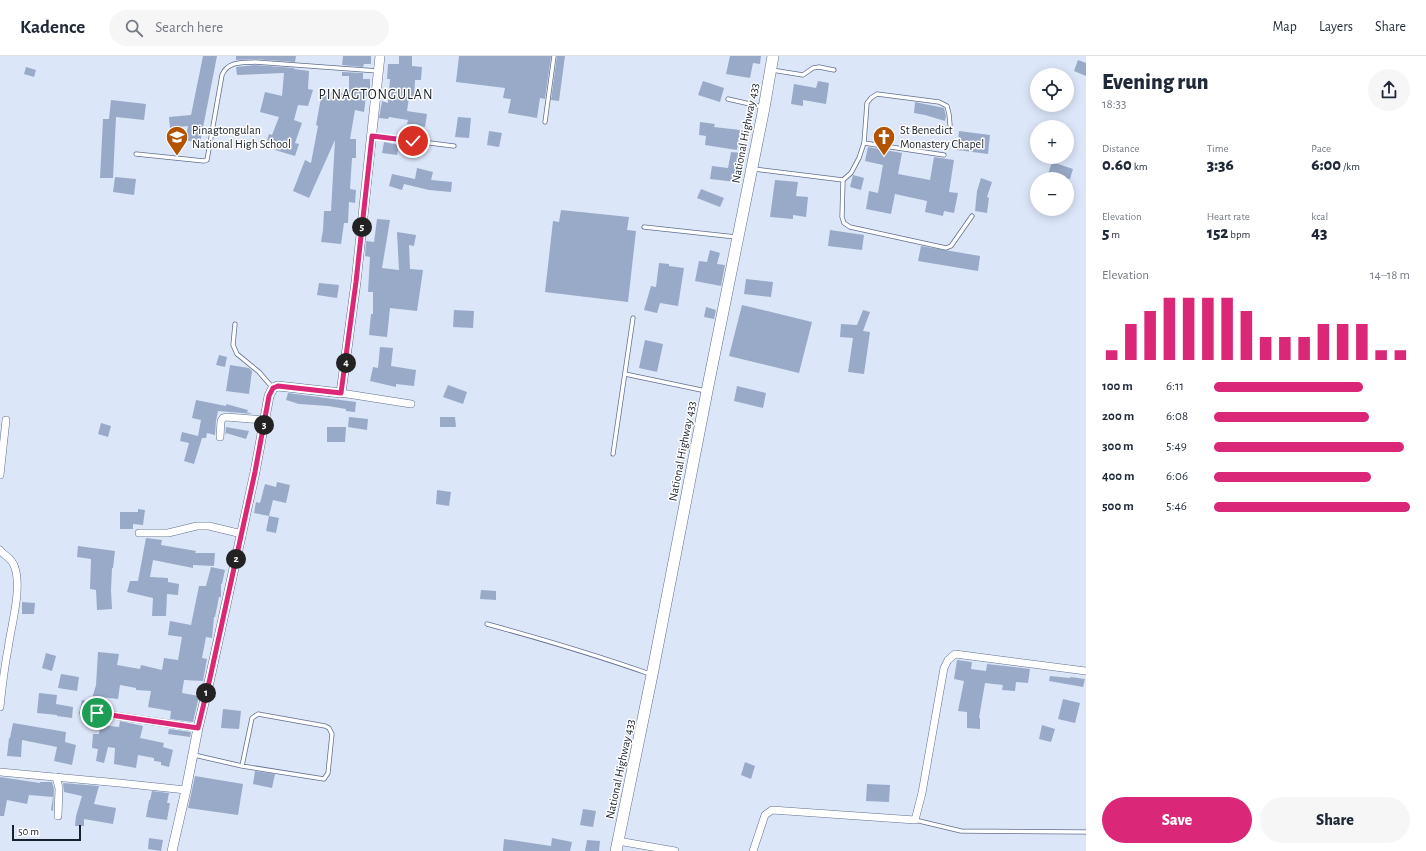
<!DOCTYPE html>
<html lang="en">
<head>
<meta charset="utf-8">
<style>
  :root { --surface:#fff; --page:#f6f6f7; --text:#1f2937; --muted:#747a83; --line:#e0e1e3; --accent:#db2777 }
  body { margin:0; font-family:"Alegreya Sans",sans-serif; background:var(--page); color:var(--text); height:100vh; display:flex; flex-direction:column; font-size:15px; white-space:nowrap }
  * { box-sizing:border-box; margin:0 }
  p { font-size:13px; color:var(--muted) }
  .icon { flex:none; width:22px; height:22px; fill:none; stroke:currentColor; stroke-width:2; stroke-linecap:round; stroke-linejoin:round }
  .map { position:relative; flex:1; overflow:hidden }
  .panel { display:flex; flex-direction:column; background:var(--surface); width:340px }
  .panel>* { flex:none }
  .fabs { position:absolute; left:1030px; top:12px; display:grid; gap:8px }
  .fabs a { display:grid; place-items:center; width:44px; height:44px; border-radius:50%; background:var(--surface); box-shadow:0 2px 10px #0003; font-size:20px }
  .scale { position:absolute; left:12px; bottom:10px; width:69px; box-sizing:border-box; padding-left:4px; border:2px solid #19202b; border-top:0; font-size:11px; line-height:14px; white-space:nowrap; color:#19202b; -webkit-text-stroke:3px #fff; paint-order:stroke }
  .pin { position:absolute; display:grid; place-items:center; width:34px; height:34px; color:#fff; margin:-17px; border:2px solid #fff; border-radius:50%; box-shadow:0 1px 4px #0007 }
  .km { position:absolute; width:20px; height:20px; margin:-10px; border-radius:50%; background:#222; color:#fff; font-size:11px; line-height:20px; text-align:center }
  .round { display:grid; place-items:center; flex:none; width:42px; height:42px; border-radius:21px; background:var(--page) }
  .overview { display:flex; align-items:center; justify-content:space-between; height:68px; padding:0 16px }
  h1 { font-size:22px; font-weight:800; line-height:30px }
  .stats { display:grid; grid-template-columns:repeat(3,1fr); gap:6px; height:68px; padding:4px 16px }
  .stats div { display:grid; align-content:center }
  .stats b { font-size:17px; font-weight:800 }
  .stats small { font-size:11px; font-weight:400 }
  .stats p { font-size:11px }
  .chart { height:112px; padding:8px 16px }
  .chart p { display:flex; justify-content:space-between }
  .chart svg { width:100%; height:72px; margin-top:4px; stroke:var(--accent); stroke-width:6 }
  .button { display:flex; gap:8px; margin-top:auto; padding:8px 16px }
  .button a { flex:1; height:46px; border-radius:24px; background:var(--accent); color:#fff; font-size:16px; font-weight:800; line-height:46px; text-align:center }
  .button a+a { background:var(--page); color:var(--text) }
  ul { padding:0 16px; list-style:none; font-size:13px }
  li { display:grid; grid-template-columns:64px 48px 1fr; align-items:center; height:30px }
  li i { height:10px; border-radius:5px; background:var(--accent) }
  header { display:flex; align-items:center; gap:24px; box-sizing:border-box; height:56px; padding:0 20px; background:var(--surface); border-bottom:1px solid var(--line) }
  header strong { font-size:19px }
  nav { display:flex; gap:22px; margin-inline-start:auto; font-size:14px }
  .search { width:280px; height:36px; background:var(--page); display:flex; align-items:center; gap:10px; box-sizing:border-box; padding:0 14px; border-radius:22px; color:var(--muted); font-size:15px }
  main { display:flex; flex:1; min-height:0 }
  .map>svg:first-child { display:block }
  .building { fill:#99aac8 }
  .lines { fill:none; stroke-linecap:round; stroke-linejoin:round }
  .service-casing { stroke:#60708c; stroke-width:5 }
  .minor-casing { stroke:#60708c; stroke-width:8 }
  .tertiary-casing { stroke:#60708c; stroke-width:10 }
  .primary-casing { stroke:#60708c; stroke-width:12 }
  .service { stroke:#fff; stroke-width:3.5 }
  .minor { stroke:#fff; stroke-width:7 }
  .tertiary { stroke:#fff; stroke-width:9 }
  .primary { stroke:#fff; stroke-width:11 }
  .route-casing { stroke:#fff; stroke-width:8 }
  .route { stroke:#db2777; stroke-width:5 }
  .labels { text-anchor:middle; dominant-baseline:central; stroke-width:3; stroke-linejoin:round; paint-order:stroke }
  .poi-label { font-size:12px; fill:#19202b; stroke:#fff; text-anchor:start }
  .street-label { font-size:12px; fill:#19202b; stroke:#fff }
  .quarter-label { font-size:14px; letter-spacing:1px; fill:#19202b; stroke:#fff }
</style>
</head>
<body>
<header>
<strong>Kadence</strong>
<div class="search"><svg class="icon" aria-label="search" viewBox="0 0 24 24"><circle cx="10" cy="10" r="6"/><path d="M15 15l6 6"/></svg>Search here</div>
<nav><a>Map</a><a>Layers</a><a>Share</a></nav>
</header>
<main>
<div class="map">
<svg width="1086" height="795" viewBox="0 0 1086 795">
  <rect width="100%" height="100%" fill="#dbe6f9"/>
  <g class="building">
    <polygon points="203,0 217,0 200,87 185,84 188,70 170,72 169,61 191,59"/>
    <polygon points="236,0 296,0 295,6 255,3 236,4"/>
    <polygon points="343,0 371,0 371,8 364,8 363,11 342,9"/>
    <polygon points="399,0 412,0 412,10 422,11 421,24 415,24 414,42 409,42 407,55 427,58 425,71 407,68 408,64 389,61 388,63 379,62 382,45 388,47 390,23 387,23 388,8 399,8"/>
    <polygon points="459,0 551,0 545,43 540,42 537,62 508,57 511,43 503,42 505,32 456,26"/>
    <polygon points="557,0 565,0 559,45 551,44"/>
    <polygon points="730,0 761,0 760,8 753,7 750,22 726,18"/>
    <polygon points="1078,4 1086,7 1086,20 1074,15"/>
    <polygon points="255,9 294,12 294,13 309,15 308,33 313,34 308,50 298,49 294,64 302,67 295,87 299,88 295,100 265,91 269,78 272,79 279,61 260,56 265,36 282,40 284,17 237,19 236,11"/>
    <polygon points="26,11 36,14 34,21 24,18"/>
    <polygon points="342,16 363,17 363,23 370,23 370,40 366,40 364,56 355,54 350,83 356,83 356,102 352,102 350,133 356,134 355,147 349,146 348,167 344,167 341,188 321,186 323,174 324,155 331,155 335,84 309,142 293,135 305,104 311,107 318,70 316,69 322,36 349,37 349,20 342,20"/>
    <polygon points="703,25 724,32 720,46 698,39"/>
    <polygon points="818,25 829,27 826,48 803,44 803,50 791,48 794,28 816,32"/>
    <polygon points="111,44 146,48 144,64 116,61 113,122 100,122 103,63 109,63"/>
    <polygon points="915,46 944,52 946,60 945,65 925,59 914,57"/>
    <polygon points="458,61 471,62 469,82 455,81"/>
    <polygon points="700,66 715,68 714,71 740,74 737,94 705,89 706,80 699,79"/>
    <polygon points="489,75 502,77 499,91 487,89"/>
    <polygon points="959,75 990,79 988,98 957,94"/>
    <polygon points="384,86 399,89 397,99 382,97"/>
    <polygon points="868,91 902,97 898,118 930,124 934,101 954,104 949,136 958,137 954,157 944,155 943,160 925,156 927,145 895,138 891,158 866,153 869,135 878,137 883,109 865,105"/>
    <polygon points="731,96 743,97 741,106 739,105 736,126 710,123 712,110 728,112"/>
    <polygon points="1052,106 1073,113 1070,123 1054,123 1047,121"/>
    <polygon points="417,112 433,116 431,124 452,126 451,136 429,134 404,128 402,134 389,130 392,118 415,123"/>
    <polygon points="853,119 864,122 861,134 850,131"/>
    <polygon points="115,121 136,123 134,139 113,136"/>
    <polygon points="981,122 992,126 987,141 989,142 987,157 975,155 977,135"/>
    <polygon points="775,124 798,126 796,140 808,141 806,161 793,159 793,163 770,161"/>
    <polygon points="701,133 724,142 720,151 697,142"/>
    <polygon points="561,154 629,161 627,174 636,175 628,246 545,236 553,165 559,166"/>
    <polygon points="377,163 390,164 382,212 399,214 397,176 416,179 414,190 409,189 410,213 423,214 417,255 390,252 387,281 369,279 371,258 373,258 373,236 368,236 370,201 365,200 366,185 374,186"/>
    <polygon points="830,174 864,179 862,194 828,190"/>
    <polygon points="921,190 980,200 978,215 918,205"/>
    <polygon points="710,194 720,197 717,208 725,209 721,230 695,225 699,205 707,206"/>
    <polygon points="659,207 669,208 669,210 684,212 678,250 660,247 657,257 644,254 651,230 656,231"/>
    <polygon points="746,223 773,226 771,241 744,238"/>
    <polygon points="319,227 339,229 337,242 317,239"/>
    <polygon points="742,249 812,266 799,317 729,300"/>
    <polygon points="706,251 716,254 714,263 704,261"/>
    <polygon points="454,254 474,255 473,272 453,271"/>
    <polygon points="863,254 870,256 863,275 870,276 864,318 848,316 853,282 840,281 841,268 857,269"/>
    <polygon points="645,284 663,288 657,316 639,312"/>
    <polygon points="380,291 393,292 391,310 416,314 414,330 396,328 396,331 370,325 373,311 378,312"/>
    <polygon points="219,299 227,301 225,311 216,309"/>
    <polygon points="230,309 249,312 252,315 249,338 226,335"/>
    <polygon points="448,329 467,336 463,348 443,341"/>
    <polygon points="737,330 766,337 763,352 734,345"/>
    <polygon points="288,337 356,346 355,356 346,355 346,353 328,350 299,348 286,344"/>
    <polygon points="196,344 226,350 226,348 248,354 247,356 253,358 218,355 216,365 215,379 207,377 206,382 202,382 194,408 184,405 189,387 180,385 182,376 198,380 201,364 192,362"/>
    <polygon points="349,361 368,363 367,374 348,371"/>
    <polygon points="440,361 455,361 456,371 440,371"/>
    <polygon points="101,367 111,370 108,381 98,378"/>
    <polygon points="226,371 249,375 246,383 226,377 225,380"/>
    <polygon points="327,371 346,371 345,386 327,386"/>
    <polygon points="277,426 290,429 286,447 273,444 269,460 254,457 256,446 260,447 265,428 276,431"/>
    <polygon points="437,434 451,436 449,450 436,448"/>
    <polygon points="138,453 145,454 143,469 133,468 133,473 120,473 120,456 138,456"/>
    <polygon points="269,460 279,462 276,477 266,475"/>
    <polygon points="146,482 162,484 161,489 196,495 195,497 215,497 214,510 193,509 193,512 153,504 150,521 168,522 168,526 179,528 178,539 167,538 166,560 152,560 153,542 127,536 130,525 138,525"/>
    <polygon points="78,490 115,495 113,512 112,512 111,534 112,553 97,554 96,534 90,533 91,503 77,501"/>
    <polygon points="211,511 225,514 222,528 221,528 221,541 219,541 215,561 214,561 212,582 206,581 202,602 207,603 203,625 184,624 182,637 199,640 193,666 170,663 171,655 148,651 151,635 136,634 136,632 120,629 118,643 100,641 98,652 95,653 92,656 94,661 79,658 82,644 91,646 96,629 98,596 119,598 117,609 140,613 141,609 162,614 164,602 178,604 182,581 168,579 170,565 191,569 199,530 206,530"/>
    <polygon points="481,534 496,535 496,544 480,543"/>
    <polygon points="22,546 35,547 34,558 22,558"/>
    <polygon points="46,597 56,600 52,615 42,612"/>
    <polygon points="957,604 972,606 971,613 986,615 987,608 1030,613 1028,627 1016,626 1015,635 1002,634 1003,629 985,627 979,662 980,662 980,673 967,672 967,656 958,655 964,625 954,623"/>
    <polygon points="61,618 79,621 77,635 58,632"/>
    <polygon points="1050,620 1070,622 1071,621 1085,623 1083,631 1049,625"/>
    <polygon points="39,637 57,639 56,648 73,651 72,662 57,660 57,659 37,657"/>
    <polygon points="1063,643 1080,647 1075,667 1058,663"/>
    <polygon points="223,653 241,655 239,673 221,672"/>
    <polygon points="120,665 143,670 140,682 164,687 163,691 173,694 169,711 161,709 161,706 154,705 154,702 138,699 136,712 114,708 115,692 108,691 104,707 96,705 98,693 92,692 93,678 99,678 100,669 119,671"/>
    <polygon points="13,667 66,676 65,686 76,689 72,709 54,705 57,691 22,684 21,701 7,700 9,682 10,682"/>
    <polygon points="1042,669 1055,673 1051,686 1039,683"/>
    <polygon points="169,673 191,676 190,681 168,678"/>
    <polygon points="745,706 755,710 751,723 741,719"/>
    <polygon points="255,715 275,718 272,732 253,728"/>
    <polygon points="195,720 243,728 238,759 188,752"/>
    <polygon points="0,721 40,727 40,726 52,726 54,733 53,755 51,754 53,741 29,739 27,748 7,744 4,760 0,760"/>
    <polygon points="63,727 99,730 94,748 116,752 113,768 84,763 84,770 75,770 76,760 82,740 64,736"/>
    <polygon points="867,728 890,729 889,746 866,745"/>
    <polygon points="152,735 169,737 167,747 170,747 167,764 146,761 149,744 150,744"/>
    <polygon points="583,753 596,755 593,771 580,769"/>
    <polygon points="149,782 163,784 161,795 148,793"/>
    <polygon points="552,782 572,786 570,795 503,795 504,783 551,790"/>
    <polygon points="587,784 600,785 599,795 585,795"/>
  </g>
  <g class="lines">
    <g class="service-casing">
      <g id="service">
        <polyline points="772,14 803,19 813,12 819,11 834,14"/>
        <polyline points="728,43 763,51"/>
        <polyline points="545,66 554,0"/>
        <polyline points="373,80 454,90"/>
        <polyline points="864,87 944,99"/>
        <path d="M136,98l68,7 3,-1 15,-85c6,-14 19,-12 33,-13l123,9"/>
        <polyline points="754,113 843,124 851,117 859,102 864,87 867,47 871,42 877,38 939,46 947,50 949,58 950,69"/>
        <polyline points="843,124 842,161 844,167 850,171 946,192 951,190 972,160"/>
        <polyline points="644,171 736,181"/>
        <polyline points="235,268 233,289 237,298 259,316 272,331"/>
        <polyline points="625,318 706,335"/>
        <polyline points="613,398 633,262"/>
        <path d="M487,568c55,15 109,31 163,50"/>
        <polyline points="194,699 242,710 324,723 328,717 332,678 329,672 325,670 258,658 252,662 242,710"/>
        <polyline points="915,764 961,775 1086,776"/>
      </g>
    </g>
    <g class="minor-casing">
      <g id="minor">
        <polyline points="341,337 411,348"/>
        <polyline points="220,381 221,365 223,362 226,361 264,364"/>
        <polyline points="0,419 6,364"/>
        <polyline points="139,477 168,477 197,470 209,470 242,478"/>
        <path d="M0,494c5,7 12,7 15,18 7,22 -4,58 -7,81 -4,20 -6,39 -8,58"/>
        <polyline points="97,657 198,672"/>
        <polyline points="0,716 119,727 186,734"/>
        <polyline points="56,721 59,732 58,760"/>
        <polyline points="618,785 675,795"/>
        <polyline points="753,795 765,759 772,754 915,764 922,737 944,612 948,604 955,598 1086,615"/>
      </g>
    </g>
    <g class="tertiary-casing">
      <polyline id="tertiary" points="172,795 186,734 198,672 210,622 255,416 269,340 273,332 278,330 341,337 356,226 380,0"/>
    </g>
    <g class="primary-casing">
      <polyline id="primary" points="616,795 652,619 707,335 764,52 773,0"/>
    </g>
    <use href="#service" class="service"/>
    <use href="#minor" class="minor"/>
    <use href="#tertiary" class="tertiary"/>
    <use href="#primary" class="primary"/>
  </g>
  <g class="lines">
    <g class="route-casing">
      <polyline id="route" points="97,657 198,672 210,622 255,416 269,340 273,332 278,330 341,337 356,226 372,80 413,85"/>
    </g>
    <use href="#route" class="route"/>
  </g>
  <defs>
    <g id="school-pin" transform="scale(1.15)"><path d="M0 17L-7.5 6A9.5 9.5 0 1 1 7.5 6Z" fill="#b15301" stroke="#fff"/><path d="M0-5L7-2L0 1L-7-2ZM-4 1L0 2.5L4 1V4Q0 6-4 4Z" fill="#fff"/></g>
    <g id="church-pin" transform="scale(1.15)"><path d="M0 17L-7.5 6A9.5 9.5 0 1 1 7.5 6Z" fill="#b15301" stroke="#fff"/><path d="M-1.2-6h2.4v3.5h3.3v2.4h-3.3V6h-2.4V-.1h-3.3v-2.4h3.3Z" fill="#fff"/></g>
  </defs>
  <g fill-rule="evenodd">
    <use href="#school-pin" x="177" y="81"/>
    <use href="#church-pin" x="884" y="81"/>
  </g>
  <g class="labels">
    <g class="poi-label">
      <text x="192" y="74">Pinagtongulan<tspan x="192" dy="14">National High School</tspan></text>
      <text x="900" y="74">St Benedict<tspan x="900" dy="14">Monastery Chapel</tspan></text>
    </g>
    <g class="street-label">
      <text transform="translate(745 77) rotate(-79)">National Highway 433</text>
      <text transform="translate(682 395) rotate(-79)">National Highway 433</text>
      <text transform="translate(620 713) rotate(-78)">National Highway 433</text>
    </g>
    <g class="quarter-label">
      <text x="376" y="39">PINAGTONGULAN</text>
    </g>
  </g>
</svg>
<div class="fabs">
<a><svg class="icon" aria-label="locate" viewBox="0 0 24 24"><circle cx="12" cy="12" r="6"/><path d="M12 2v4M12 18v4M2 12h4M18 12h4"/></svg></a>
<a>+</a>
<a>−</a>
</div>
<div class="scale">50 m</div>
<div class="pin" style="left:97px;top:657px;background:#1e9e55"><svg class="icon" aria-label="arrive" viewBox="0 0 24 24"><path d="M6 21V4h12l-3 4 3 4H6"/></svg></div>
<div class="pin" style="left:413px;top:85px;background:#d93025"><svg class="icon" aria-label="check" viewBox="0 0 24 24"><path d="M5 12l5 5 9-10"/></svg></div>
<b class="km" style="left:206px;top:637px">1</b>
<b class="km" style="left:236px;top:503px">2</b>
<b class="km" style="left:264px;top:369px">3</b>
<b class="km" style="left:346px;top:307px">4</b>
<b class="km" style="left:362px;top:171px">5</b>
</div>
<section class="panel">
<div class="overview"><div><h1>Evening run</h1><p>18:33</p></div><a class="round"><svg class="icon" aria-label="share" viewBox="0 0 24 24"><path d="M12 15V3M7 8l5-5 5 5M5 13v7h14v-7"/></svg></a></div>
<div class="stats">
<div><p>Distance</p><b>0.60<small> km</small></b></div>
<div><p>Time</p><b>3:36</b></div>
<div><p>Pace</p><b>6:00<small> /km</small></b></div>
</div>
<div class="stats">
<div><p>Elevation</p><b>5<small> m</small></b></div>
<div><p>Heart rate</p><b>152<small> bpm</small></b></div>
<div><p>kcal</p><b>43</b></div>
</div>
<div class="chart"><p><span>Elevation</span>14–18 m</p>
<svg viewBox="0 0 160 44" preserveAspectRatio="none"><path d="M5 44V38M15 44V22M25 44V14M35 44V6M45 44V6M55 44V6M65 44V6M75 44V14M85 44V30M95 44V30M105 44V30M115 44V22M125 44V22M135 44V22M145 44V38M155 44V38"/></svg>
</div>
<ul>
<li><b>100 m</b>6:11<i style="width:76%"></i></li>
<li><b>200 m</b>6:08<i style="width:79%"></i></li>
<li><b>300 m</b>5:49<i style="width:97%"></i></li>
<li><b>400 m</b>6:06<i style="width:80%"></i></li>
<li><b>500 m</b>5:46<i style="width:100%"></i></li>
</ul>
<div class="button"><a>Save</a><a>Share</a></div>
</section>
</main>
</body>
</html>
